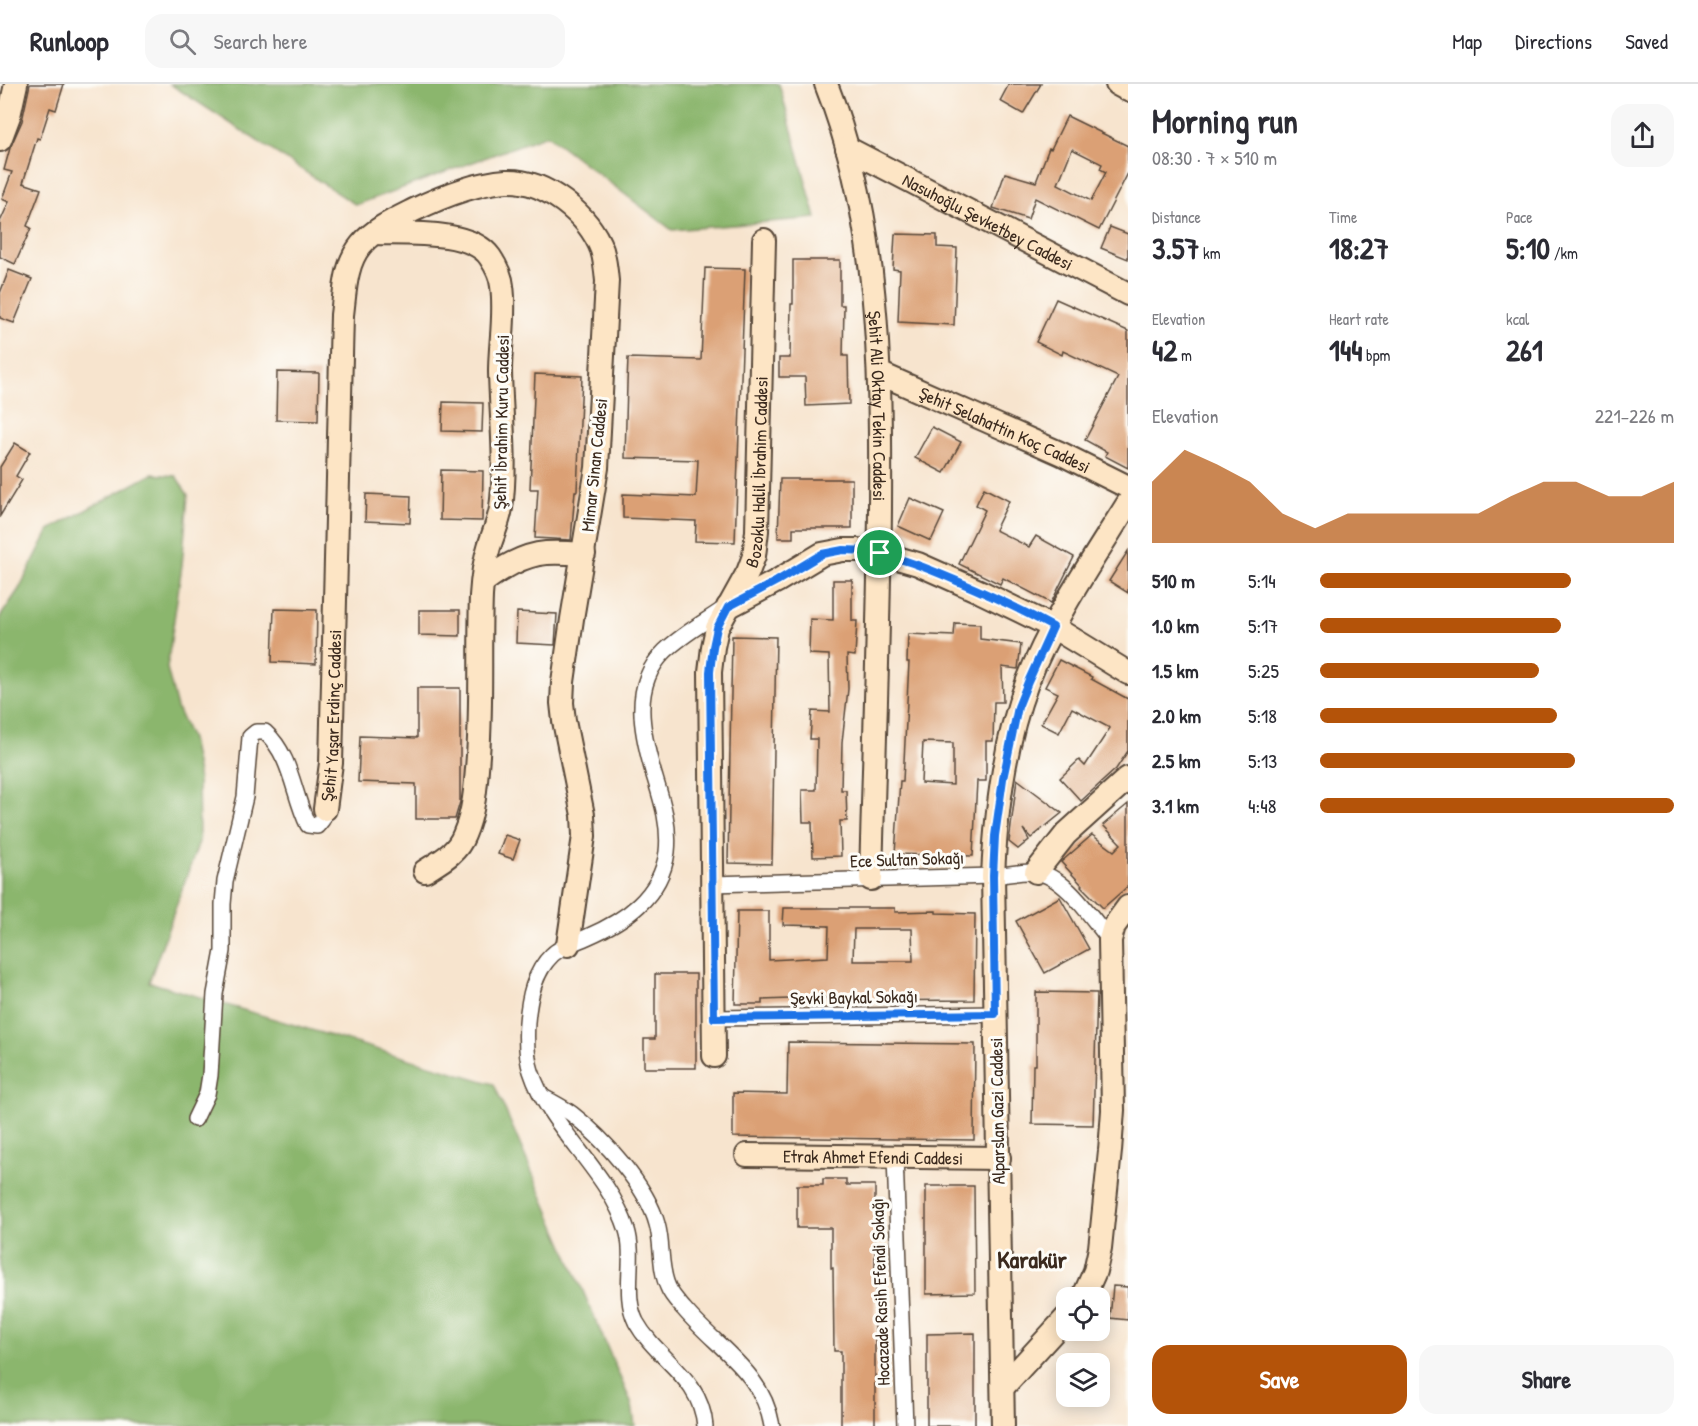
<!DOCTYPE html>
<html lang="en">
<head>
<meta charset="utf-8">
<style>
  :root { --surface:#fff; --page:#f7f7f7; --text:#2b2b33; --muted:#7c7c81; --line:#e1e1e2; --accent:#b45309 }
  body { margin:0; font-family:"Patrick Hand",sans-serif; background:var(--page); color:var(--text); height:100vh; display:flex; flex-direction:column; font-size:22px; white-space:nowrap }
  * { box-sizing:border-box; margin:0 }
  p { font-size:20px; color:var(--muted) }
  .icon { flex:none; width:33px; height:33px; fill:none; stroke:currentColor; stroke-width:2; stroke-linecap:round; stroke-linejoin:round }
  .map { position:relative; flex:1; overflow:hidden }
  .side { display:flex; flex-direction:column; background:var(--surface); width:570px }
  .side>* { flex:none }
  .buttons { position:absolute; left:1056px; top:1203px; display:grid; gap:12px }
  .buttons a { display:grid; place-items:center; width:54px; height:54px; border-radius:12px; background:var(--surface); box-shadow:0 3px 15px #0003; font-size:30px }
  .pin { position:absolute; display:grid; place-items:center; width:51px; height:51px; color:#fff; margin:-26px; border:3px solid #fff; border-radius:50%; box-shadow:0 2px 6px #0007 }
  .round { display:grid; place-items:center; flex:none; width:63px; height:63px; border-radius:18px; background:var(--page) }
  .summary { display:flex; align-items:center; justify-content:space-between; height:102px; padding:0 24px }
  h1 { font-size:33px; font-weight:700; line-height:45px }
  .figures { display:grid; grid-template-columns:repeat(3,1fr); gap:9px; height:102px; padding:6px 24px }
  .figures div { display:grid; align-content:center }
  .figures b { font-size:30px; font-weight:700 }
  .figures small { font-size:16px; font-weight:400 }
  .figures p { font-size:16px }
  .chart { height:168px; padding:12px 24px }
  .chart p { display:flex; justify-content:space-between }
  .chart svg { width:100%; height:108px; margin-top:6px; fill:var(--accent); opacity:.7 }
  .primary-button { display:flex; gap:12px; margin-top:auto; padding:12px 24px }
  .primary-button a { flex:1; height:69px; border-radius:18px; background:var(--accent); color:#fff; font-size:24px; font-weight:700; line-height:69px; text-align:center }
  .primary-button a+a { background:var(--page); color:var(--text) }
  ul { padding:0 24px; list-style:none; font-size:20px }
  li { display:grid; grid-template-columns:96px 72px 1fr; align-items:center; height:45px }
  li i { height:15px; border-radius:8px; background:var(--accent) }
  header { display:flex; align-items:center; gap:36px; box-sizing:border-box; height:84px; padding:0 30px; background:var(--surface); border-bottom:2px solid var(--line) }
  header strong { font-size:28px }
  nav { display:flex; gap:33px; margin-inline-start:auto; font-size:21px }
  .search { width:420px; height:54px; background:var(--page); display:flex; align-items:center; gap:15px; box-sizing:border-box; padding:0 21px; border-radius:18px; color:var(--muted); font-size:22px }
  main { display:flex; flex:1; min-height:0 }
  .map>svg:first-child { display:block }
  .forest { fill:#8bb66d; stroke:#637046; stroke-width:1.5 }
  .building { fill:#dba074; fill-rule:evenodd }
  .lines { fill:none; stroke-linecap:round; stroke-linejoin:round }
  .street-casing { stroke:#574638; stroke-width:18 }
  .secondary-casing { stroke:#574638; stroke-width:26 }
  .street { stroke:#fff; stroke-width:15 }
  .secondary { stroke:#fde5c5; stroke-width:22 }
  .route-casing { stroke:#fff; stroke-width:12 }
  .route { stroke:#1a73e8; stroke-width:8 }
  .labels { text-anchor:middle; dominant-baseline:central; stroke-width:6; stroke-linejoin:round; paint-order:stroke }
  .street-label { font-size:18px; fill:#3b2a1e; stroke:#fdfcf7 }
  .district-label { font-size:24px; font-weight:bold; fill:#3b2a1e; stroke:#fdfcf7 }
</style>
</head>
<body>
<header>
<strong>Runloop</strong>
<div class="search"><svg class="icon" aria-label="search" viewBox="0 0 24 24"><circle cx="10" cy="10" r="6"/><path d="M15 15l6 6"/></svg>Search here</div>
<nav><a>Map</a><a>Directions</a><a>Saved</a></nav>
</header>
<main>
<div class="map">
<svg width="1128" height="1342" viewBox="0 0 1128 1342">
  <rect width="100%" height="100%" fill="#fdfcf7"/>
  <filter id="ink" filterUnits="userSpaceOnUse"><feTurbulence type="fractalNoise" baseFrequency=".0167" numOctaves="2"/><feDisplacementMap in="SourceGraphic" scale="12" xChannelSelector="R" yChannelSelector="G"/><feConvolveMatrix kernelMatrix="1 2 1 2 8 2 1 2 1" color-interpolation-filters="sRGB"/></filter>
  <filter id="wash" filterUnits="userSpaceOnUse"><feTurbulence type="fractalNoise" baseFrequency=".008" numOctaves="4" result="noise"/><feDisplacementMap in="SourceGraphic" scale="24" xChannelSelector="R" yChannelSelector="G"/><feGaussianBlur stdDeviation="1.35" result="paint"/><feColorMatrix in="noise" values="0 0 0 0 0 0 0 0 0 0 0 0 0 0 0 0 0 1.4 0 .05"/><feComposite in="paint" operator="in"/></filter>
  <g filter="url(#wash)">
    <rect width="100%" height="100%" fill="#f7e4ce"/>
    <g class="forest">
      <polygon points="170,0 779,0 816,134 672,146 547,51 356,121"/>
      <polygon points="152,390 176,392 188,411 182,481 167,584 177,624 191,655 198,690 199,758 149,898 494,1000 632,1321 635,1342 0,1342 0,533 19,505 49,446"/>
    </g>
    <g id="blocks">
      <g class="building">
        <polygon points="30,0 64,0 56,26 50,24 40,55 37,54 23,99 41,105 27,142 31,144 15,180 0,173 0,138 9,118 2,115 12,88 4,86 10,64 22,37"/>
        <polygon points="1009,0 1041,0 1023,30 1000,17"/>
        <path d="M1067,32l61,30v27l-29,57 -64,-32 -7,21 -35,-11 12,-35 31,9 13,-34 2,1zM1072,65l30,15 -2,5 6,3 -15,29 -33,-17z"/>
        <polygon points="1110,143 1128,150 1128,175 1101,164"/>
        <polygon points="895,150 937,151 937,163 957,164 954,241 898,238 900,186 893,185"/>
        <polygon points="793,176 840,176 840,221 844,221 843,272 848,272 849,320 806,322 805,293 779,293 779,274 790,274 791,220 793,220"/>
        <polygon points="705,184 745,185 735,458 695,457 696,437 623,434 623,410 696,413 698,376 625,374 627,300 628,274 701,276"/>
        <polygon points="9,186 32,195 14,239 0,234 0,209"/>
        <polygon points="1056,215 1128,247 1128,384 1105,372 1107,368 1085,356 1118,293 1063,267 1062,271 1036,258"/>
        <polygon points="277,288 319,289 318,337 276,336"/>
        <polygon points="535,290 582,292 577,407 575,407 571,456 535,454 538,405 530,405"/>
        <polygon points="443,318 483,319 482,348 442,347"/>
        <polygon points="932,343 961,358 944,389 915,374"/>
        <polygon points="15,359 30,368 16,392 22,396 0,432 0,383"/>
        <polygon points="441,386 483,387 482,437 440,436"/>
        <polygon points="780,395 852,395 852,444 793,444 793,454 778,454"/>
        <polygon points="984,404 1009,417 995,446 1029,463 1036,452 1074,473 1051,519 1003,494 1000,500 959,480 985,426 976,421"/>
        <polygon points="366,410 411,412 410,439 365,437"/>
        <polygon points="910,414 944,429 931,457 898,442"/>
        <polygon points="1128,467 1128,509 1109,497"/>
        <polygon points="833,496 852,496 852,537 857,537 855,572 847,571 848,605 842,658 841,706 846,706 847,737 840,737 841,772 813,773 812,738 803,738 802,706 816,706 817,655 810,655 812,627 830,628 829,571 809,570 810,535 833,536"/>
        <polygon points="274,525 317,526 316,580 272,578"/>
        <polygon points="419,526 460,526 460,552 419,551"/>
        <polygon points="517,528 557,530 555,561 516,559"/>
        <path d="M955,539l25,1v15l41,5 -3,25 -16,-2 1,35h-9l-1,39h-7v40h-9l-4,75 -78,-2 5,-73h3l6,-119h-2l1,-28 46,2zM923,658l30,1v42l-32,-2z"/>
        <polygon points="732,552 776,553 772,780 728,779"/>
        <polygon points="1059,576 1092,593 1091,595 1128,615 1128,667 1116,685 1081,717 1060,694 1079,676 1085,682 1110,644 1072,624 1059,649 1041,640 1058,609 1045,603"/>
        <polygon points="417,604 460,604 460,718 455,735 416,735 416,700 358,698 360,652 417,654"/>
        <polygon points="1017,695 1062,729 1031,754 1023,745 1029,756 1018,765 1009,758"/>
        <polygon points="1128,720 1128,802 1103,824 1081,802 1082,801 1061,778 1092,751 1114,767 1121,760 1103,741"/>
        <polygon points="505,751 520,756 513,775 498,770"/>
        <polygon points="1060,813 1089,865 1045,889 1016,837"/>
        <path d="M784,824h111v4l41,-1v2l39,1 -1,86 -128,1v-4l-84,3v4h-27l2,-93h32v49l59,-3 1,-31 -46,-1zM854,845h58l1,32h-60z"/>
        <polygon points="655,890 696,890 696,984 644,984 644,955 655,955"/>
        <polygon points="1036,908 1097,909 1093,1041 1032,1040 1033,981 1036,981"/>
        <polygon points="788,958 975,960 974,1056 733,1053 733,1009 787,1010"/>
        <polygon points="823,1095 846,1095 846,1101 875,1101 875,1342 841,1342 841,1267 834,1267 833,1184 831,1184 831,1144 797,1144 797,1101 823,1101"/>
        <polygon points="926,1102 974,1102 975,1209 926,1210"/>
        <polygon points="1113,1202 1128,1203 1128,1236 1110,1234"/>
        <polygon points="975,1249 975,1342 927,1342 927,1250"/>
      </g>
    </g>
  </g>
  <g filter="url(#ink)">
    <use href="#blocks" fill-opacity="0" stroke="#574638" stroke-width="1.5"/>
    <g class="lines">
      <g class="street-casing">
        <g id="street">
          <path d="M713,800l280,-8c13,-1 29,-5 42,-4 30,3 57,47 75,68"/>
          <polyline points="714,934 995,930"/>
          <path d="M545,1014c9,5 19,10 27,16 31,24 75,72 85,110 6,20 2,44 11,63 3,8 10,15 16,22 33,39 79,63 88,117"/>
          <path d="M195,1035l12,-25 3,-19 5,-81 8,-43v-47l2,-23 20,-84 5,-60 6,-5h9c27,24 28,63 43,93l9,1 5,-6 3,-11"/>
          <polyline points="895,1073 905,1342"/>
          <path d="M705,1342c-4,-49 -48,-66 -69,-104 -14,-28 0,-63 -9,-92 -19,-60 -77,-100 -96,-159 -5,-15 -5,-33 -4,-49 2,-24 7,-50 25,-67 9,-9 24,-13 35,-18 37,-16 74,-40 80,-85 3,-27 -5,-51 -13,-77 -12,-41 -24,-90 11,-124 18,-17 40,-29 60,-43"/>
        </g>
      </g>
      <g class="secondary-casing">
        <g id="secondary">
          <path id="s1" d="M826,0c53,134 55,282 54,424 -1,124 -6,247 -9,371"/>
          <polyline points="1117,0 1128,6"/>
          <polyline points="0,56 9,32 16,0"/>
          <path id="s2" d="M847,64l281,146"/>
          <path d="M374,149c31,1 97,-4 116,24 6,9 11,18 12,29 4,29 -2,57 -2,86 1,45 7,91 1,136 -2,13 -8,26 -12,39 -5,16 -7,33 -8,49 -2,53 1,106 -3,159 -2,27 -3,55 -14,80 -7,18 -23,26 -39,36"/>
          <path id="s3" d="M879,289l183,81 66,33"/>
          <path d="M483,498c18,-13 39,-27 63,-29 12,-1 25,0 38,1"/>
          <polyline points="728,523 777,497 822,470 843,466 859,466 880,469 918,480 981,508 1053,543 1128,589"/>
          <path id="s4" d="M325,725l6,-46 11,-448c3,-23 3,-51 19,-70 13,-16 35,-26 53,-35 27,-13 63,-27 92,-29 39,-2 83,34 96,69 3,10 4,20 5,31l-10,187 -25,151 -9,63 -1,21 2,18 19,94 1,21 -16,109"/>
          <polyline points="1036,788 1066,750 1128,694"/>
          <path id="s5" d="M714,972l-4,-384 3,-25 4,-19 31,-56 6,-16 3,-25 7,-291"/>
          <path id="s6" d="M747,1071l252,3"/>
          <polyline points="1083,1214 1095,1187 1100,1164 1110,1067 1113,1026 1110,856 1114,842 1128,823"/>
          <polyline points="1003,1303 1066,1234"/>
          <path d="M1003,1342l-10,-550c3,-65 11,-133 34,-193 25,-64 65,-122 101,-180"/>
        </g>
      </g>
      <use href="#street" class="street"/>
      <use href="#secondary" class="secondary"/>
    </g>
  </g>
  <g class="lines" filter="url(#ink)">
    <g class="route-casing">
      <path id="route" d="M843,466c41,0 77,15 114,31 33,14 65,29 96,46l-25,55 -10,25 -15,72 -8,57 -2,40 2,138 -281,4 -4,-346 3,-25 4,-19 11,-21 49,-26 45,-27z"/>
    </g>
    <use href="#route" class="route"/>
  </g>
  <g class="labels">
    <g class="street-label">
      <text stroke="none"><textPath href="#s2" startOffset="159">Nasuhoğlu Şevketbey Caddesi</textPath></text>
      <text stroke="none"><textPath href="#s1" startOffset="328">Şehit Ali Oktay Tekin Caddesi</textPath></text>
      <text transform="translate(501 338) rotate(-89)">Şehit İbrahim Kuru Caddesi</text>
      <text stroke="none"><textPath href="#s3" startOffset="138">Şehit Selahattin Koç Caddesi</textPath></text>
      <text transform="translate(594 381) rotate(-84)">Mimar Sinan Caddesi</text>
      <text stroke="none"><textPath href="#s5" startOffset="594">Bozoklu Halil İbrahim Caddesi</textPath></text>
      <text stroke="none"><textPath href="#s4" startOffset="94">Şehit Yaşar Erdinç Caddesi</textPath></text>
      <text transform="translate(907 775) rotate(-2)">Ece Sultan Sokağı</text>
      <text transform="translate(854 913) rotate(-1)">Şevki Baykal Sokağı</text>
      <text transform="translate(997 1027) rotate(-91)">Alparslan Gazi Caddesi</text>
      <text stroke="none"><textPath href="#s6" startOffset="126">Etrak Ahmet Efendi Caddesi</textPath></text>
      <text transform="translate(880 1208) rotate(-92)">Hocazade Rasih Efendi Sokağı</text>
    </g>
    <g class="district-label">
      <text x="1032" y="1175">Karakür</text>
    </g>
  </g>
</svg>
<div class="buttons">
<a><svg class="icon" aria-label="locate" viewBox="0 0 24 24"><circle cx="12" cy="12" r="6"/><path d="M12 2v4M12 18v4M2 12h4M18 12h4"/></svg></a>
<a><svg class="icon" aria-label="layers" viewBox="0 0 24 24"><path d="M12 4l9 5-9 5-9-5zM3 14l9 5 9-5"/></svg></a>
</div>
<div class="pin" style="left:880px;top:469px;background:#1e9e55"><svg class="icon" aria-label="arrive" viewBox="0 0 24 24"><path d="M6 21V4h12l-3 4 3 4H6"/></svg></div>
</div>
<section class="side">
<div class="summary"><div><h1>Morning run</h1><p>08:30 · 7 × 510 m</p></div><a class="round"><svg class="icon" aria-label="share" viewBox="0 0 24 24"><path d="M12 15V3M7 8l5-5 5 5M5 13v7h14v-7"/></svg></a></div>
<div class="figures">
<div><p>Distance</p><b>3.57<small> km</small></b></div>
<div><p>Time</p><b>18:27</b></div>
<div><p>Pace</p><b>5:10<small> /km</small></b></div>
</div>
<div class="figures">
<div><p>Elevation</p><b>42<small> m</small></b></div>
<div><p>Heart rate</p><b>144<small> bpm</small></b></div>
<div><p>kcal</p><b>261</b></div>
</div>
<div class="chart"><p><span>Elevation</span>221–226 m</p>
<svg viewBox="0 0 160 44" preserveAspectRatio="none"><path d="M0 44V19L10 6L20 12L30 19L40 32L50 38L60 32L70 32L80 32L90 32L100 32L110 25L120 19L130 19L140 25L150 25L160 19V44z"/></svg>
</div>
<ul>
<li><b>510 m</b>5:14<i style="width:71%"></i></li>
<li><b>1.0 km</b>5:17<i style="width:68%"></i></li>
<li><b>1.5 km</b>5:25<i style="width:62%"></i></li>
<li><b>2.0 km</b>5:18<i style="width:67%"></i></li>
<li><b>2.5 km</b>5:13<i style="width:72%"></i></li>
<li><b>3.1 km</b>4:48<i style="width:100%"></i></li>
</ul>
<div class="primary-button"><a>Save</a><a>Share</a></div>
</section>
</main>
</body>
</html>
